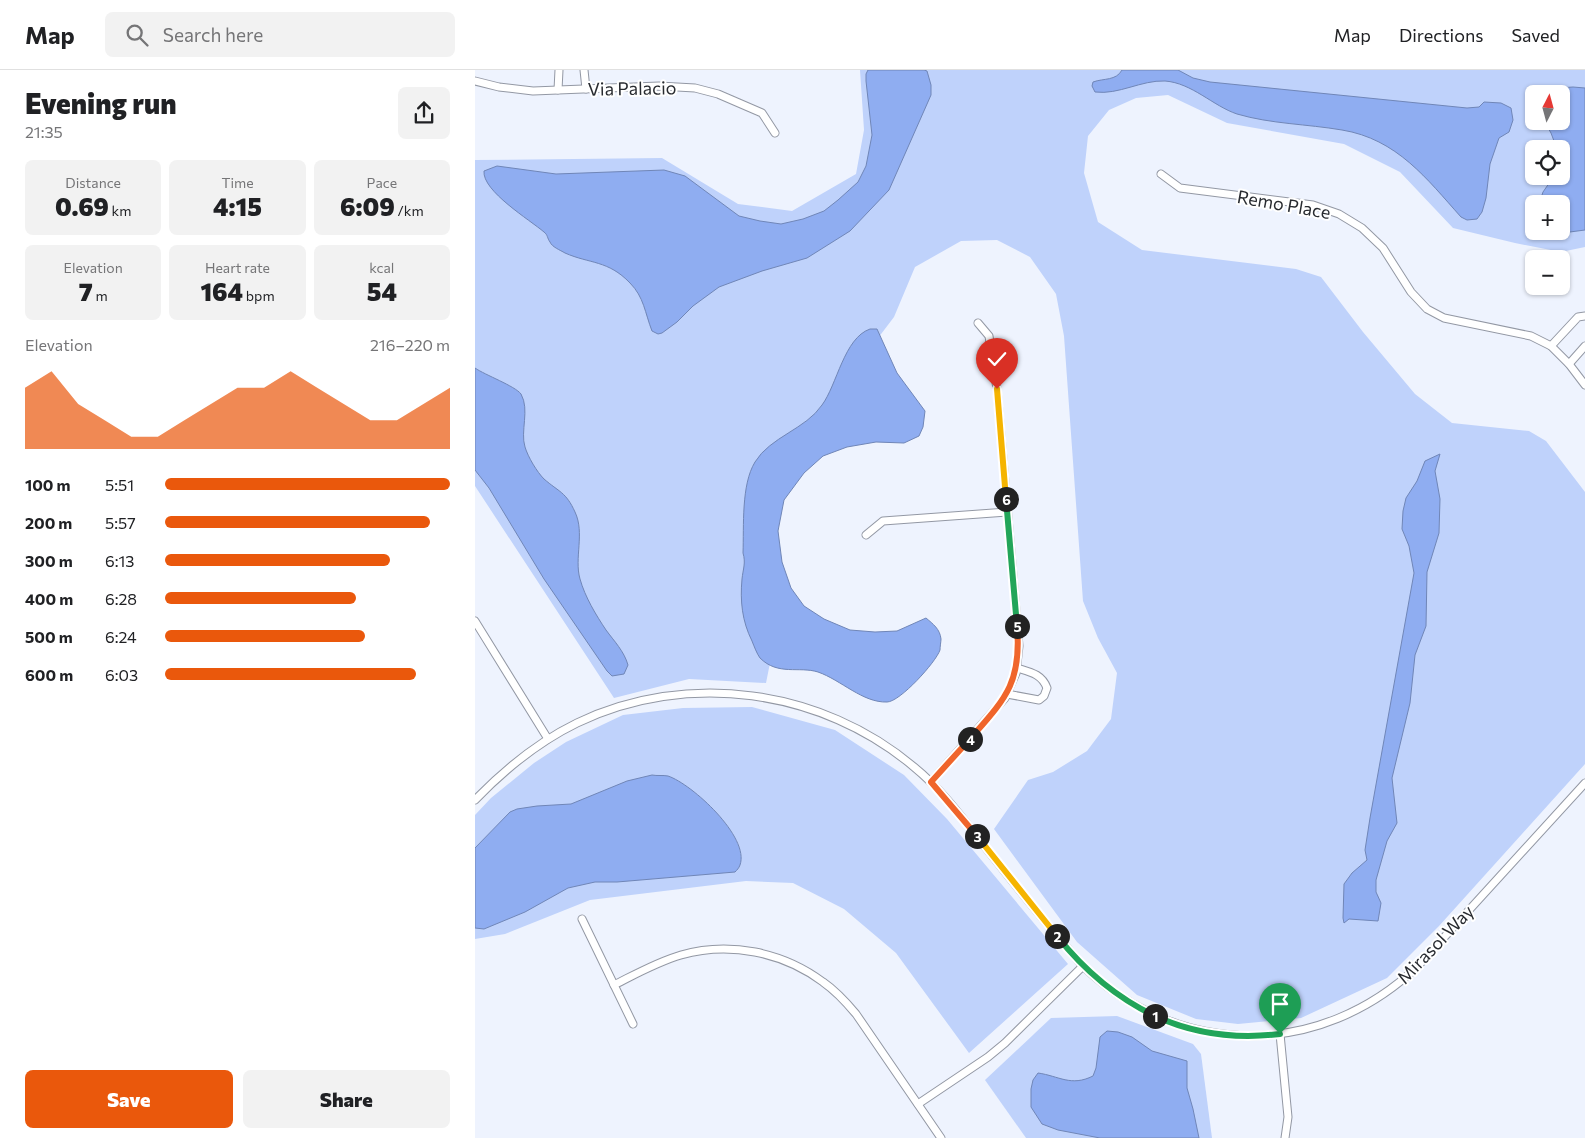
<!DOCTYPE html>
<html lang="en">
<head>
<meta charset="utf-8">
<style>
  :root { --surface:#fff; --page:#f2f2f2; --text:#202124; --muted:#757577; --line:#e0e0e0; --accent:#ea580c }
  body { margin:0; font-family:Commissioner,sans-serif; background:var(--page); color:var(--text); height:100vh; display:flex; flex-direction:column; font-size:19px; white-space:nowrap }
  * { box-sizing:border-box; margin:0 }
  p { font-size:16px; color:var(--muted) }
  .icon { flex:none; width:28px; height:28px; fill:none; stroke:currentColor; stroke-width:2; stroke-linecap:round; stroke-linejoin:round }
  .map { position:relative; flex:1; overflow:hidden }
  .side { display:flex; flex-direction:column; background:var(--surface); width:475px }
  .side>* { flex:none }
  .needle { width:32px; rotate:6deg }
  .controls { position:absolute; left:1050px; top:15px; display:grid; gap:10px }
  .controls a { display:grid; place-items:center; width:45px; height:45px; border-radius:8px; background:var(--surface); box-shadow:0 1px 4px #0004; font-size:25px }
  .pin { position:absolute; display:grid; place-items:center; width:42px; height:42px; color:#fff; margin:-51px -21px; border-radius:50% 50% 50% 0; rotate:-45deg; box-shadow:0 0 5px #0007 }
  .pin .icon { rotate:45deg }
  .km { position:absolute; width:25px; height:25px; margin:-12px; border-radius:50%; background:#222; color:#fff; font-size:14px; line-height:25px; text-align:center }
  .round { display:grid; place-items:center; flex:none; width:52px; height:52px; border-radius:8px; background:var(--page) }
  .summary { display:flex; align-items:center; justify-content:space-between; height:85px; padding:0 25px }
  h1 { font-size:28px; font-weight:800; line-height:38px }
  .figures { display:grid; grid-template-columns:repeat(3,1fr); gap:8px; height:85px; padding:5px 25px }
  .figures div { display:grid; align-content:center; border-radius:8px; background:var(--page); text-align:center }
  .figures b { font-size:25px; font-weight:800 }
  .figures small { font-size:14px; font-weight:400 }
  .figures p { font-size:14px }
  .chart { height:140px; padding:10px 25px }
  .chart p { display:flex; justify-content:space-between }
  .chart svg { width:100%; height:90px; margin-top:5px; fill:var(--accent); opacity:.7 }
  .button { display:flex; gap:10px; margin-top:auto; padding:10px 25px }
  .button a { flex:1; height:58px; border-radius:8px; background:var(--accent); color:#fff; font-size:20px; font-weight:800; line-height:58px; text-align:center }
  .button a+a { background:var(--page); color:var(--text) }
  ul { padding:0 25px; list-style:none; font-size:16px }
  li { display:grid; grid-template-columns:80px 60px 1fr; align-items:center; height:38px }
  li i { height:12px; border-radius:6px; background:var(--accent) }
  header { display:flex; align-items:center; gap:30px; box-sizing:border-box; height:70px; padding:0 25px; background:var(--surface); border-bottom:1px solid var(--line) }
  header strong { font-size:24px }
  nav { display:flex; gap:28px; margin-inline-start:auto; font-size:18px }
  .search { width:350px; height:45px; background:var(--page); display:flex; align-items:center; gap:12px; box-sizing:border-box; padding:0 18px; border-radius:8px; color:var(--muted); font-size:19px }
  main { display:flex; flex:1; min-height:0 }
  .map>svg:first-child { display:block }
  .green { fill:#bfd2fb; fill-rule:evenodd }
  .water { fill:#8fadf1; stroke:#7086b7 }
  .lines { fill:none; stroke-linecap:round; stroke-linejoin:round }
  .minor-casing { stroke:#9398a4; stroke-width:9 }
  .minor { stroke:#fff; stroke-width:7 }
  .split-1-casing { stroke:#fff; stroke-width:10 }
  .split-2-casing { stroke:#fff; stroke-width:10 }
  .split-3-casing { stroke:#fff; stroke-width:10 }
  .split-4-casing { stroke:#fff; stroke-width:10 }
  .split-5-casing { stroke:#fff; stroke-width:10 }
  .split-6-casing { stroke:#fff; stroke-width:10 }
  .split-7-casing { stroke:#fff; stroke-width:10 }
  .split-1 { stroke:#22a559; stroke-width:6 }
  .split-2 { stroke:#22a559; stroke-width:6 }
  .split-3 { stroke:#f5b400; stroke-width:6 }
  .split-4 { stroke:#f0652b; stroke-width:6 }
  .split-5 { stroke:#f0652b; stroke-width:6 }
  .split-6 { stroke:#22a559; stroke-width:6 }
  .split-7 { stroke:#f5b400; stroke-width:6 }
  .labels { text-anchor:middle; dominant-baseline:central; stroke-width:4; stroke-linejoin:round; paint-order:stroke }
  .street-label { font-size:18px; fill:#282b30; stroke:#fff }
</style>
</head>
<body>
<header>
<strong>Map</strong>
<div class="search"><svg class="icon" aria-label="search" viewBox="0 0 24 24"><circle cx="10" cy="10" r="6"/><path d="M15 15l6 6"/></svg>Search here</div>
<nav><a>Map</a><a>Directions</a><a>Saved</a></nav>
</header>
<main>
<section class="side">
<div class="summary"><div><h1>Evening run</h1><p>21:35</p></div><a class="round"><svg class="icon" aria-label="share" viewBox="0 0 24 24"><path d="M12 15V3M7 8l5-5 5 5M5 13v7h14v-7"/></svg></a></div>
<div class="figures">
<div><p>Distance</p><b>0.69<small> km</small></b></div>
<div><p>Time</p><b>4:15</b></div>
<div><p>Pace</p><b>6:09<small> /km</small></b></div>
</div>
<div class="figures">
<div><p>Elevation</p><b>7<small> m</small></b></div>
<div><p>Heart rate</p><b>164<small> bpm</small></b></div>
<div><p>kcal</p><b>54</b></div>
</div>
<div class="chart"><p><span>Elevation</span>216–220 m</p>
<svg viewBox="0 0 160 44" preserveAspectRatio="none"><path d="M0 44V14L10 6L20 22L30 30L40 38L50 38L60 30L70 22L80 14L90 14L100 6L110 14L120 22L130 30L140 30L150 22L160 14V44z"/></svg>
</div>
<ul>
<li><b>100 m</b>5:51<i style="width:100%"></i></li>
<li><b>200 m</b>5:57<i style="width:93%"></i></li>
<li><b>300 m</b>6:13<i style="width:79%"></i></li>
<li><b>400 m</b>6:28<i style="width:67%"></i></li>
<li><b>500 m</b>6:24<i style="width:70%"></i></li>
<li><b>600 m</b>6:03<i style="width:88%"></i></li>
</ul>
<div class="button"><a>Save</a><a>Share</a></div>
</section>
<div class="map">
<svg width="1110" height="1068" viewBox="0 0 1110 1068">
  <rect width="100%" height="100%" fill="#eef3fe"/>
  <g class="green">
    <path d="M385,0h725v177l-24,5 -46,-9 -62,-15 -53,-56 -56,-28 -117,-21 -59,-28 -32,3 -27,12 -21,26 -4,37 14,49 44,28 154,19 25,8 42,55 52,62 37,29 77,8 17,10 39,51v272l-146,162 -52,52 -86,40 -63,6 -42,-5 -59,-24 -60,-53 -83,-113 34,-49 25,-8 34,-21 24,-32 6,-46 -19,-35 -15,-37 -19,-265 -8,-42 -26,-37 -33,-17 -36,1 -46,26 -21,50 -107,141 -24,90 12,90 -9,45 -77,-4 -75,19 -139,-212v-326l187,-2 76,46 54,7 64,-37 8,-44zM1059,24h27v27h-27zM1059,79h27v27h-27zM1059,134h27v27h-27z"/>
    <polygon points="277,637 360,660 429,705 472,749 593,894 494,983 421,883 369,839 318,813 271,811 115,830 30,864 0,869 0,745 16,728 59,693 91,672 148,645 208,638"/>
    <polygon points="642,946 718,974 726,984 737,1068 551,1068 510,1010 576,948"/>
  </g>
  <g class="water">
    <path d="M393,0h56l3,1 4,14v10l-42,95 -39,41 -43,27 -45,13 -43,16 -26,19 -16,16 -15,11 -4,1 -6,-3c-7,-18 -8,-34 -22,-48 -22,-23 -40,-19 -65,-30 -5,-3 -13,-6 -15,-11 -3,-4 -2,-7 -6,-10 -14,-12 -62,-41 -60,-61l13,-5 59,8 108,-4 21,6 54,40 21,5 21,3 22,-5 21,-8 14,-11 20,-18 8,-16 6,-31 -6,-54v-7z"/>
    <path d="M647,0h56l15,8 17,4 257,26 12,-1 5,-5 17,1 10,5 2,12 -4,12 -10,6 -9,26 -4,34 -4,14 -5,7 -10,1 -6,-3c-34,-38 -64,-78 -119,-87 -35,-6 -71,-6 -105,-16 -24,-8 -45,-31 -72,-33 -24,-1 -46,14 -70,11l-3,-6 1,-4c11,-4 23,-1 29,-12z"/>
    <polygon points="1098,17 1110,18 1110,160 1072,165 1064,161 1086,161 1086,134 1064,134 1068,122 1079,106 1086,106 1086,79 1082,79 1076,63 1069,51 1086,51 1086,24 1077,24 1084,18"/>
    <path d="M395,259h7l20,44 28,38 -2,16 -4,9 -15,7 -28,-1 -29,5 -24,9 -19,17 -20,27 -6,31 4,31 9,26 13,18 20,13 26,11 25,2 22,-1 29,-13c7,6 14,11 15,21 0,2 -1,8 -1,11 -4,12 -40,52 -53,52 -24,1 -46,-22 -69,-30 -19,-6 -40,4 -58,-14 -3,-4 -6,-12 -8,-17 -10,-20 -12,-40 -10,-62 1,-10 4,-16 1,-26 1,-27 -2,-68 12,-91 15,-25 51,-33 67,-57 15,-20 22,-67 48,-76z"/>
    <path d="M0,298c10,7 40,18 46,26 9,16 -1,37 4,53 3,10 12,25 19,32 15,13 22,13 31,33 10,21 -1,46 5,67 5,18 16,36 26,51 8,11 18,21 22,35l-4,9 -12,2 -5,-5 -63,-92 -55,-91 -14,-18z"/>
    <polygon points="965,384 960,401 965,429 964,463 952,502 951,556 940,585 935,633 917,708 922,753 912,771 901,810 901,822 906,833 903,851 874,849 869,853 868,848 869,814 877,803 892,790 890,780 895,748 939,503 934,476 927,459 928,441 931,428 942,411 950,391"/>
    <path d="M177,705c5,1 11,0 16,1 24,8 82,61 72,89 -1,3 -3,5 -5,7l-118,10h-22l-27,6 -43,24 -41,17 -9,-1v-80l35,-36 7,-3 20,-3 34,-2 56,-23z"/>
    <path d="M632,961l11,1 14,5 20,14 35,10v27l6,21 6,29h-99l-42,-8 -16,-6 -11,-17v-18l2,-9 5,-7c21,3 33,14 55,3l3,-8 4,-31z"/>
  </g>
  <g class="lines">
    <g class="minor-casing">
      <g id="minor">
        <polyline points="109,0 111,19"/>
        <polyline points="0,11 24,17 58,21 184,16 220,18 243,24 287,43 300,63"/>
        <polyline points="83,20 84,0"/>
        <polyline points="686,104 705,118 838,135 864,144 887,158 908,178 936,222 952,239 969,248 1056,266 1076,276 1094,294 1110,315"/>
        <polyline points="1076,276 1103,247 1110,246"/>
        <polyline points="1094,294 1110,276"/>
        <polyline points="391,465 408,451 532,442"/>
        <polyline points="0,551 73,669"/>
        <path d="M532,624l32,6 5,-4 3,-8c-5,-14 -17,-16 -30,-20"/>
        <polyline points="456,712 530,628 541,603 544,576 522,319 514,266 503,253"/>
        <path d="M0,730c30,-31 63,-58 102,-77 110,-53 245,-34 337,44 27,22 47,49 68,76 33,41 66,84 101,123 97,93 237,93 335,0l167,-183"/>
        <polyline points="107,849 158,954"/>
        <path d="M139,915c22,-11 43,-23 67,-30 48,-14 102,-3 142,27 13,9 23,20 33,32l85,124"/>
        <polyline points="805,964 813,1047 810,1068"/>
        <polyline points="443,1034 513,987 530,973 608,896"/>
      </g>
    </g>
    <use href="#minor" class="minor"/>
  </g>
  <g class="lines">
    <g class="split-1-casing">
      <path id="split-1" d="M680,946c39,18 83,23 125,18"/>
    </g>
    <g class="split-2-casing">
      <path id="split-2" d="M582,866c27,34 58,61 98,80"/>
    </g>
    <g class="split-3-casing">
      <polyline id="split-3" points="502,766 582,866"/>
    </g>
    <g class="split-4-casing">
      <polyline id="split-4" points="495,669 456,712 502,766"/>
    </g>
    <g class="split-5-casing">
      <path id="split-5" d="M495,669c35,-40 52,-56 47,-113"/>
    </g>
    <g class="split-6-casing">
      <polyline id="split-6" points="531,429 542,556"/>
    </g>
    <g class="split-7-casing">
      <polyline id="split-7" points="522,319 531,429"/>
    </g>
    <use href="#split-1" class="split-1"/>
    <use href="#split-2" class="split-2"/>
    <use href="#split-3" class="split-3"/>
    <use href="#split-4" class="split-4"/>
    <use href="#split-5" class="split-5"/>
    <use href="#split-6" class="split-6"/>
    <use href="#split-7" class="split-7"/>
  </g>
  <g class="labels">
    <g class="street-label">
      <text transform="translate(157 18) rotate(-1)">Via Palacio</text>
      <text transform="translate(809 134) rotate(10)">Remo Place</text>
      <text transform="translate(960 874) rotate(-46)">Mirasol Way</text>
    </g>
  </g>
</svg>
<div class="controls">
<a><svg class="needle" viewBox="-14 -14 28 28"><path d="M0-13l5 13h-10z" fill="#e53935"/><path d="M0 13l5-13h-10z" fill="#757577"/></svg></a>
<a><svg class="icon" aria-label="locate" viewBox="0 0 24 24"><circle cx="12" cy="12" r="6"/><path d="M12 2v4M12 18v4M2 12h4M18 12h4"/></svg></a>
<a>+</a>
<a>−</a>
</div>
<div class="pin" style="left:805px;top:964px;background:#1e9e55"><svg class="icon" aria-label="arrive" viewBox="0 0 24 24"><path d="M6 21V4h12l-3 4 3 4H6"/></svg></div>
<div class="pin" style="left:522px;top:319px;background:#d93025"><svg class="icon" aria-label="check" viewBox="0 0 24 24"><path d="M5 12l5 5 9-10"/></svg></div>
<b class="km" style="left:680px;top:946px">1</b>
<b class="km" style="left:582px;top:866px">2</b>
<b class="km" style="left:502px;top:766px">3</b>
<b class="km" style="left:495px;top:669px">4</b>
<b class="km" style="left:542px;top:556px">5</b>
<b class="km" style="left:531px;top:429px">6</b>
</div>
</main>
</body>
</html>
